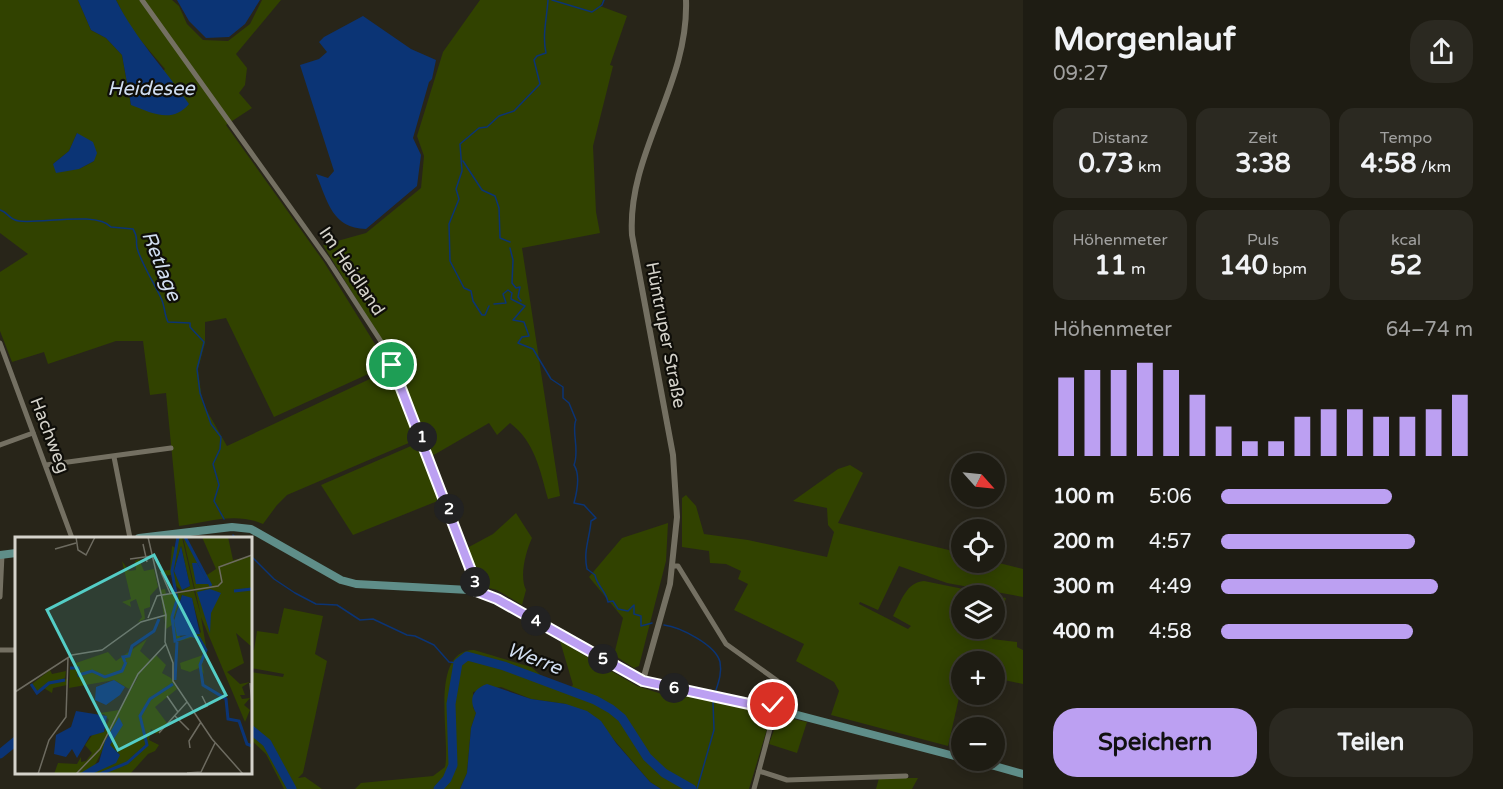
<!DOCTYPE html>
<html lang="de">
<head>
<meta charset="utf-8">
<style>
  :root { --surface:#1e1c13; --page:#2b2921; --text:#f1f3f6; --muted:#a1a1a0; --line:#3c3a33; --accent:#bca0f2 }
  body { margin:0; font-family:"Varela Round",sans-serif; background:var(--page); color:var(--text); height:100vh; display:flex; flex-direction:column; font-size:22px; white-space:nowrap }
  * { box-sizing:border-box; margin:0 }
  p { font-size:20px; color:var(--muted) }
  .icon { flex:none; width:33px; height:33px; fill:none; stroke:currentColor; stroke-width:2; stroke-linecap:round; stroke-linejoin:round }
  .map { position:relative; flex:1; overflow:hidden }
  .sheet { display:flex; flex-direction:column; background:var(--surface); width:480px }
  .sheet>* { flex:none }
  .needle { width:39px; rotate:117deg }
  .controls { position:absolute; left:951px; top:453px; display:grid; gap:12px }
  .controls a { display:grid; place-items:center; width:54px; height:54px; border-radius:50%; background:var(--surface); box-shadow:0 3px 15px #0003,0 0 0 2px var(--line); font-size:30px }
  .pin { position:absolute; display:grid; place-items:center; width:51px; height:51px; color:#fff; margin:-26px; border:3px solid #fff; border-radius:50%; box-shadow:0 2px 6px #0007 }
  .km { position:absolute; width:30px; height:30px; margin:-15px; border-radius:50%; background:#222; color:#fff; font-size:16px; line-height:30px; text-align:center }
  .round { display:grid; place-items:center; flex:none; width:63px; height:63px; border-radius:24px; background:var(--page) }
  .summary { display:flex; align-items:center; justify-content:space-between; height:102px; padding:0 30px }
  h1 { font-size:33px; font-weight:700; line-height:45px }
  .stats { display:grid; grid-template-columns:repeat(3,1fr); gap:9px; height:102px; padding:6px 30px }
  .stats div { display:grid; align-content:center; border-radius:15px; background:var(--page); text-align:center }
  .stats b { font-size:26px; font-weight:700 }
  .stats small { font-size:16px; font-weight:400 }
  .stats p { font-size:16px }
  .chart { height:168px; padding:12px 30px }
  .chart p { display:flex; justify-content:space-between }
  .chart svg { width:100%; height:108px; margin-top:6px; stroke:var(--accent); stroke-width:6 }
  .button { display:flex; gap:12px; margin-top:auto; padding:12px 30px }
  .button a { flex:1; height:69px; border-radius:24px; background:var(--accent); color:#111; font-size:24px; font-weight:700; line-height:69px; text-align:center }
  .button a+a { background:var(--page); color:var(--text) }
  ul { padding:0 30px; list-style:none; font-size:20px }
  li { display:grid; grid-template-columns:96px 72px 1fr; align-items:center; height:45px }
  li i { height:15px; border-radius:8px; background:var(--accent) }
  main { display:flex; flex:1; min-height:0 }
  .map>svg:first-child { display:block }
  .green { fill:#314200; fill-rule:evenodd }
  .water { fill:#0b3475 }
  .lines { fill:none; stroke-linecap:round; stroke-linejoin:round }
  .stream { stroke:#0b3475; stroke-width:1.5 }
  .river { stroke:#0b3475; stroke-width:9 }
  .minor { stroke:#747062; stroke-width:5 }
  .tertiary { stroke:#747062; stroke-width:6 }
  .secondary { stroke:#5f8e89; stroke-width:8 }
  .route-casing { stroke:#fff; stroke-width:12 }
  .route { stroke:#bca0f2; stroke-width:8 }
  .labels { text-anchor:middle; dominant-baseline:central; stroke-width:4.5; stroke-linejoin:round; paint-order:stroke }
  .street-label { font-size:18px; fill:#d5d3cb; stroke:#0f0e09 }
  .water-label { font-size:20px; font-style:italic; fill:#d0ddf0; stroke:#0f0e09 }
  .inset-river { fill:none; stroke:#0b3475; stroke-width:3 }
  .inset-road { fill:none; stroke:#6d6b60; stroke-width:1.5 }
  .view { fill:#54cdc6; fill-opacity:0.15; stroke:#54cdc6; stroke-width:3 }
  .inset-edge { fill:none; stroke:#d5d3cb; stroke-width:3 }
</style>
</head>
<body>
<main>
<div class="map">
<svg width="1023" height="789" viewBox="0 0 1023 789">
  <rect width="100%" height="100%" fill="#282519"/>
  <g class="green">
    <path d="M0,0h78l13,30 15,8 16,17 9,50 34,-36 -34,-40 -15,-29h56l7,6 8,18 16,16 25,1 22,-17 12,-24h19l-45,54 11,14 -2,17 -6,8 13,15 -26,17 98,137 64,103 -114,52 -48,-99 -21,4v21l-7,26 3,23 2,12 24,42 162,-76 29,69 -131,56 -10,10 -14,19c-27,-12 -55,-2 -84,2l-13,-133 -16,2 -7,-54h-27l-68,23 -4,-12 -32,10 -12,-31v-59l28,-18 -28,-21zM77,133l17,28 -15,8 -26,-5 16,-13z"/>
    <path d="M480,0h123l-3,6 27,10 -17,49 3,1 -20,80 3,66 4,21 -78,15 38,248 -12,3c-8,-29 -13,-57 -38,-76l-13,12 -8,-12 -57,33 -33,-87 -76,-124 43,-12 55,-45 3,-32 -7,-20 26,-84z"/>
    <polygon points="418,443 440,500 353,535 321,485"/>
    <path d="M850,465l13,8 -25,50 123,30 1,9h33l28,7v28l-76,-14 -48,-17 -21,44 -18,-8 -1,2 49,25 3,-3 -18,-10c8,-14 13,-34 31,-35l69,14 -31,1v32h32l1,-32 11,2 -14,41 25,3v5l6,3v34l-28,-6 -1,-16h-32l-1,27 -13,57 -117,-31 8,-24 -5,-9 -38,-21 8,-17 -70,-34 14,-26 -10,-5 3,-8 -15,-7 -16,-1 -1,-12 -27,-4v-49l4,-3 10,11 8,28 44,6 79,17 7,-25 -6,-7 -1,-17 -34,-7 45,-32z"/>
    <path d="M516,513l16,25c-6,13 -13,38 -6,52l-4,15 -25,-15 -12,-3 -8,-12 -10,-27 26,-14z"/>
    <polygon points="668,523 666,561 639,666 634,668 614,655 623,618 589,577 622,538"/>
    <polygon points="284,608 323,616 315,654 327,661 303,773 298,778 305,777 322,789 284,789 266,754 251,740 251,672 283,677 284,674 251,668 251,650 254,650 257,631 278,634"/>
    <path d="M560,641l77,45 31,10 4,-3 96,21 2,5 -21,70h-88l-11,-7 -41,-48 -43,-30 -35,-5 -30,-12 -28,5v15l3,6 -5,15 -4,45 -7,16h-105l6,-6 72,-7 12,-9c6,-27 -17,-117 29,-117l57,17 12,10 28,10 2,-2z"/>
    <polygon points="779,716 807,722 797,753 769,744"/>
    <polygon points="879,778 918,778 912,789 876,789"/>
  </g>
  <g class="water">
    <path d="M78,0h38c19,38 49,69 73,104 -17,20 -37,9 -58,1l-9,-50 -16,-17 -15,-8z"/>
    <polygon points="177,0 260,0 245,24 229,37 206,38 189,21"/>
    <path d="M363,16l48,33 25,11 -4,19 -3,3 -16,56 8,17 -4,31 -51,43c-34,-1 -38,-27 -50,-55l12,4 6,-7 -34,-106 19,-6 8,-7 -8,-10 5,-5z"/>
    <polygon points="77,133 93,142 97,153 94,161 79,169 56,173 53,164 69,151"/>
    <path d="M487,684l44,15 35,5 21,7 14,10 15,22 34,39 11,7h-201l7,-16 4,-45 5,-15c-8,-14 -3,-24 11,-29z"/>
  </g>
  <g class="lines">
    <g class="stream">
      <polyline points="552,0 592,12 602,5 604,0"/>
      <polyline points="463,161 482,190 495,196 499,208 500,238 510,242"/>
      <path d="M0,210c8,2 9,10 19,11 22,3 78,-10 92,6l22,2c7,11 1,12 5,22 6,17 16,32 23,47 4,8 3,16 7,24l22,1v4l14,15 -7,27 3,24 11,31 10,13 -1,12 -7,15 6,21 -5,16 10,18"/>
      <polyline points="510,248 513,260 512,283 516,288 520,287 518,297 521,301"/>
      <path d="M494,304l12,-1 -3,-9 5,-4 4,3 -1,6 14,7 -12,14 11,2 5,14 -7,1 -4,6 15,6 18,30 12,8v11l6,5 7,17c-5,10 4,30 -2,45 6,9 3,27 0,38l10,2 12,13 -5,3c-1,16 -8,30 -4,48l8,6c2,11 11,16 13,27l5,-1 5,8 10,2 6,-6v9l7,2v10l11,-3"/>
      <path d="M489,306l-4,9h-3l-9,-14 -2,-10 -7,-3 -14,-27 -1,-37 10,-25 -3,-10 6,-18 -2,-27 19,-16 8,-1 12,-11 15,-5 26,-27 -6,-24 3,-4 9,-3c-4,-17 1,-36 2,-53"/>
      <polyline points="233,535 236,538"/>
      <polyline points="250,555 274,579 295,593 316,604 337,605 360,620 373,619 407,635 415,636 434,645 449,662 458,663"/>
      <path d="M664,625c16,2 52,20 56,37 2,10 -1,19 -4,28"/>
      <polyline points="697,789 714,730 713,702"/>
    </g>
    <g class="river">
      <polyline points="250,729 267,743 292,789"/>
      <polyline points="0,754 16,741"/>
      <polyline points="438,789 447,779 453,765 451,704 458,663 467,656 504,666 595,700 611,709 622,718 647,757 664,773 692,789"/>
    </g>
    <g class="minor">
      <polyline points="142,0 328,260 382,343 423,439 475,581 476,591"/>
      <polyline points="0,343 72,538"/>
      <polyline points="0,445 33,433"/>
      <polyline points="114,457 130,538"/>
      <polyline points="46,465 171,448"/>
      <polyline points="673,566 678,566 726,644 779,682 772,709"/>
      <polyline points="0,597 2,555"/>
      <polyline points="0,650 16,650"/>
      <polyline points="759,771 787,780 906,776"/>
      <polyline points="754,789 775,710"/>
    </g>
    <path class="tertiary" d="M643,680l27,-96 7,-67 -4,-62 -41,-220c-5,-82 57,-150 54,-235"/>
    <g class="secondary">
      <polyline points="139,538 232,527 251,529 341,580 356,584 469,590 486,594 643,680 790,713 962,758"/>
      <polyline points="0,555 16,553"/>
      <polyline points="973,760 1023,774"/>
    </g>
  </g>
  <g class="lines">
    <g class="route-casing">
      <polyline id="route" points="392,365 475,581 476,591 497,599 643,681 772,709 773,705"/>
    </g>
    <use href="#route" class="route"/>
  </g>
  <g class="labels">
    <g class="street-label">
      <text transform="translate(352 271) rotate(56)">Im Heidland</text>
      <text transform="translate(666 335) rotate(79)">Hüntruper Straße</text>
      <text transform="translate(50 435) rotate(69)">Hachweg</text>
    </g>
    <g class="water-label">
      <text x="151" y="89">Heidesee</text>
      <text transform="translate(161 266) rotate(68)">Retlage</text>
      <text transform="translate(534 659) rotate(21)">Werre</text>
    </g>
  </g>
  <g transform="translate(15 537)">
    <rect width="237" height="237" fill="#282519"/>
    <path d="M162,0h5l12,52 -12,2 -7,-6 -4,-10 -8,1 -3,-5 10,-1 2,-24 4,2zM166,9l9,40 -7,4 -9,-19zM168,0l24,38 9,-6 -14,-32h26l5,23 19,-4v91l-16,-14 8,30 -17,9 13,12 10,-2 -8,5 3,8h-5l2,4 8,-1 -6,7 6,5 -5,12 -44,-105 6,35 -5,12 2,10 -5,-6 -9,4 -9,-3 -1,-6 23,-8 -1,-8 -8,-10 -18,5 -4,-17 -6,4 -6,-39 5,-1 1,5 28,-3 7,25zM167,58l10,4 9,33 -2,2 -19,3 -6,-19zM124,22l5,12 10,-2 4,18 -8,9v11l-6,2 1,10 -7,3 4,-5 -6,-18 -6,3 1,5 -9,-5 9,-3 -9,-38 7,10 7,-1 -1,-9zM132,102l-7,12 10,9 -21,29 -15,-9 -45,8 1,-20h7l-1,-5 32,-11 8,9zM141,118l10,10 -4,8 9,5 6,11 -22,18 12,16 -10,11 -6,-5 -2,11 10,5 -4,6 -7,3 -18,20h-38l28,-19 -10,-10 6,-22 -22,44 -15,7h-25l4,-11 19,1 4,-7v5l5,-1 6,-8 -7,-8 8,-11 11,-2 5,-12 -5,-6h-10l25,-4 22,-38zM35,133l2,4 14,-3 -1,7 -7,3 9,-2v6l-14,3 -1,5 -10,-6 -5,5 -5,-8z" fill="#314200" fill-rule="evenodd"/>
    <path d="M166,9l9,40 -8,4 -8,-19zM177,26h5l12,21h-13zM195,52l11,4 -10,20 -1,20 -13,-41zM167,58l10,3 8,36 -23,2 -3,-15zM99,143l11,7 -5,8 -14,10 -11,-5 1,-13zM61,174l31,5 -3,16 -14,4 -13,22 -5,-9 -6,8 -12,-3 2,-19 15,-8zM104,180l4,8 -13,20 10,10 -4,8 -24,11h-13l20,-12 6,-21z" fill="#0b3475"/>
    <path class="inset-river" d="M163,0l-6,34 5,29 -5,17 3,24 16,-6 8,3 7,12 -6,15 3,20 23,14 2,20 11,2 8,23 5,2M170,0l26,49M219,54l18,-2M110,125l-2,-5 6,-1 3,-10 22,-15 5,-12M55,131h8l1,7 13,-4 13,6 17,-6 4,-9M160,143l2,-38M16,147l6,9 12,-10 16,-3M85,237l27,-11 20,-18 -7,-29 10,-17 23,-15"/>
    <path class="inset-road" d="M61,0l2,13 8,5 9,-18M133,0l18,78 -1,27 8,21v18l39,58 31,35M128,7l4,18M40,12l21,-6M115,22l22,-3M146,35l9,21M147,58l56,-9 4,-4 -3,-15 33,-12M133,81l9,-22 4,-1M235,146l2,21M0,155l57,-37 30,-5 39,-28 25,-7M152,159l11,16M179,174l13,-5 -5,-10M160,179l14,14M144,196l28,-31M175,211l-1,-7 12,-19M172,236l14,-1 14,-29M23,237l11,-34 17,-23 2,-60M61,237l24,-25 38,-75 28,-30"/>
    <path class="view" d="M139,18l72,140 -108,55 -71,-140z"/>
    <rect width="237" height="237" class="inset-edge"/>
  </g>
</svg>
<div class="controls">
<a><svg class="needle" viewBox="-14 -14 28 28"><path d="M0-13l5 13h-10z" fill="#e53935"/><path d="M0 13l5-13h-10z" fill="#a1a1a0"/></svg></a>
<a><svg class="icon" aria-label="locate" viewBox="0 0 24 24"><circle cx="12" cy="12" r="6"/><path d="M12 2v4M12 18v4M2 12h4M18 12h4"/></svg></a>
<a><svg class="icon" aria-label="layers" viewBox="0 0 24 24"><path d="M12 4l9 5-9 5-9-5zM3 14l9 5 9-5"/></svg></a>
<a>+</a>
<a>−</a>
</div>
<div class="pin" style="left:392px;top:365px;background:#1e9e55"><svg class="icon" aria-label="arrive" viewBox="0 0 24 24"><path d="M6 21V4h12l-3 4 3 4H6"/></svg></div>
<div class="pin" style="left:773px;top:705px;background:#d93025"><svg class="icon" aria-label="check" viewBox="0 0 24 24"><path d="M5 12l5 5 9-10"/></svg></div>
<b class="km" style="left:422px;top:437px">1</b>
<b class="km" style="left:449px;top:509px">2</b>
<b class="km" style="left:475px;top:582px">3</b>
<b class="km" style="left:536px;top:621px">4</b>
<b class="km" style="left:603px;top:659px">5</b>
<b class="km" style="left:674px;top:688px">6</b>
</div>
<section class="sheet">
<div class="summary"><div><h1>Morgenlauf</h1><p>09:27</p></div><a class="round"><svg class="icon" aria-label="share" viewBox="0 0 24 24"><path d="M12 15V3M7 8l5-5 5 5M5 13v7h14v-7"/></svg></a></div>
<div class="stats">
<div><p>Distanz</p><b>0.73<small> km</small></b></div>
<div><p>Zeit</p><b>3:38</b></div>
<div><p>Tempo</p><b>4:58<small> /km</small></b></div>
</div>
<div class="stats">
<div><p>Höhenmeter</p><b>11<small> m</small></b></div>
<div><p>Puls</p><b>140<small> bpm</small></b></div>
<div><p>kcal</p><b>52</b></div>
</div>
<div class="chart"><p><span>Höhenmeter</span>64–74 m</p>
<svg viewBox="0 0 160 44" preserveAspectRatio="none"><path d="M5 44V12M15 44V9M25 44V9M35 44V6M45 44V9M55 44V19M65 44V32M75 44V38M85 44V38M95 44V28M105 44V25M115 44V25M125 44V28M135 44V28M145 44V25M155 44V19"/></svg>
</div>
<ul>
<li><b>100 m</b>5:06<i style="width:68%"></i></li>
<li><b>200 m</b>4:57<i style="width:77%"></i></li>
<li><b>300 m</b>4:49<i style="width:86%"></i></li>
<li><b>400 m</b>4:58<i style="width:76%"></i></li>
</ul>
<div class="button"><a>Speichern</a><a>Teilen</a></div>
</section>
</main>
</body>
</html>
